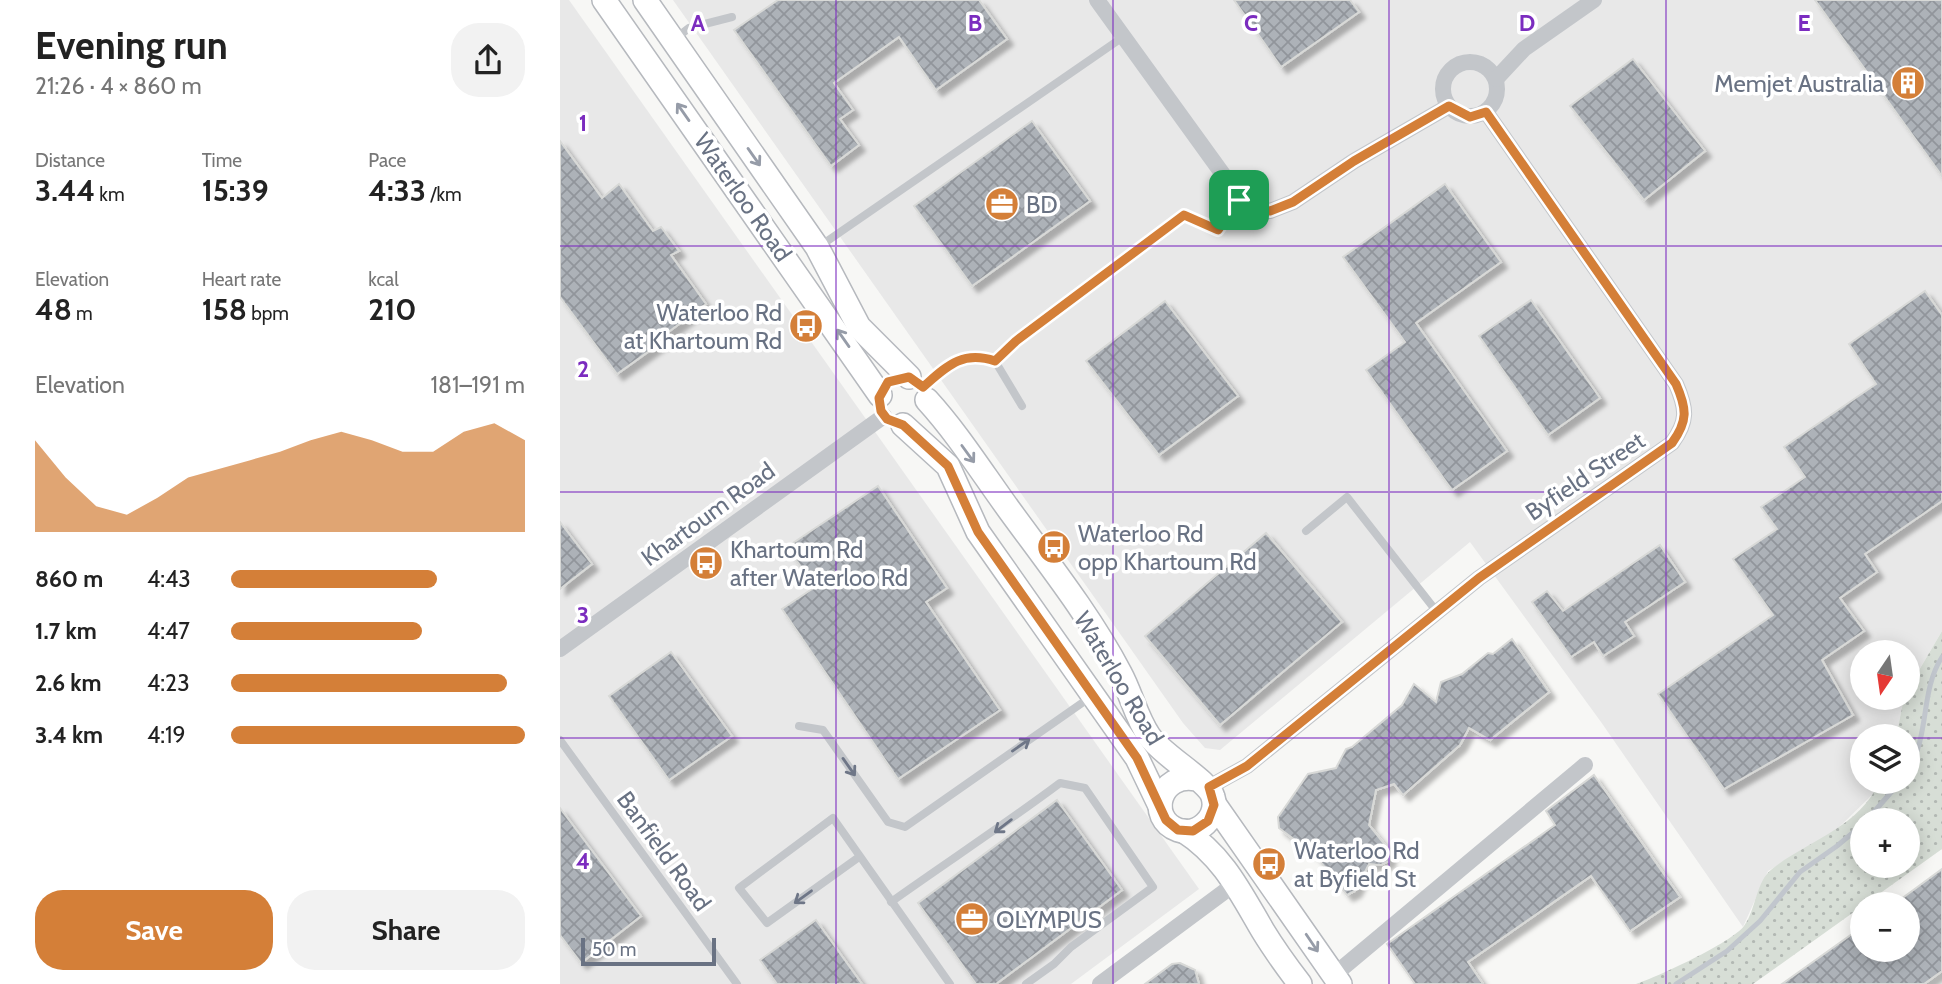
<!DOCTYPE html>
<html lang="en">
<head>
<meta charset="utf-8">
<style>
  :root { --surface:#fff; --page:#f2f2f2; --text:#222; --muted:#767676; --accent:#d47f38 }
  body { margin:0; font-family:Cabin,sans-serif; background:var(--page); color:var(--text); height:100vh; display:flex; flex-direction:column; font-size:26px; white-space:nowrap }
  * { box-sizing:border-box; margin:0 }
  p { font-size:23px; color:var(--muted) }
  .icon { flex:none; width:38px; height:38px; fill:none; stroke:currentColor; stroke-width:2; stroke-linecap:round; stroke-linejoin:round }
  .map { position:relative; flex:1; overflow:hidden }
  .drawer { display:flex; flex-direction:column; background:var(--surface); width:560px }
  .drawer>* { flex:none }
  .needle { width:46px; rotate:193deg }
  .tools { position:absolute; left:1290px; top:640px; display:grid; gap:14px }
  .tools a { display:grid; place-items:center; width:70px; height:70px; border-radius:50%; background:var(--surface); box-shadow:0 4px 18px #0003; font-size:35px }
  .scale { position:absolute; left:21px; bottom:18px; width:135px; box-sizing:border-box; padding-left:7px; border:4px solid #697283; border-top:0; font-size:19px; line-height:24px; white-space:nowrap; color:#697283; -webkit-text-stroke:5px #fff; paint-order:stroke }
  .pin { position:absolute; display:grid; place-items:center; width:60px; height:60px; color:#fff; margin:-30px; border-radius:14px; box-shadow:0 4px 10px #0006 }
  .round { display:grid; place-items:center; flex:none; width:74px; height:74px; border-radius:28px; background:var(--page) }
  .headline { display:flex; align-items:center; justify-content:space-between; height:119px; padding:0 35px }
  h1 { font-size:38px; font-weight:700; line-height:52px }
  .metrics { display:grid; grid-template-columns:repeat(3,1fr); gap:10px; height:119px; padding:7px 35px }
  .metrics div { display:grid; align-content:center }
  .metrics b { font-size:30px; font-weight:700 }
  .metrics small { font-size:19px; font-weight:400 }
  .metrics p { font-size:19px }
  .chart { height:196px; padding:14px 35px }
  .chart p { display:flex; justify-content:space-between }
  .chart svg { width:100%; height:126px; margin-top:7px; fill:var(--accent); opacity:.7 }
  .primary-button { display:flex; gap:14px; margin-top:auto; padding:14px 35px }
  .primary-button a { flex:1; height:80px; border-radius:28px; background:var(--accent); color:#fff; font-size:28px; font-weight:700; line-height:80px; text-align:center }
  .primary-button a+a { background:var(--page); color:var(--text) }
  ul { padding:0 35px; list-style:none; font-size:23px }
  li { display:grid; grid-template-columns:112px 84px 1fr; align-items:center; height:52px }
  li i { height:18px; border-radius:9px; background:var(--accent) }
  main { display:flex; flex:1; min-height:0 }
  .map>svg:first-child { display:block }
  .built { fill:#e8e8e8 }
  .park { fill:url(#park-dots); fill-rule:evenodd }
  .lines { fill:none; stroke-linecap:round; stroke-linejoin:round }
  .stream { stroke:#c1c6cd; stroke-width:5 }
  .building { fill:url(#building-cross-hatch); stroke:#d8d9d7; stroke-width:2; filter:url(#shadow) }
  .secondary-casing { stroke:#b6b9be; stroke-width:26 }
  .lane { stroke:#c3c6ca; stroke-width:8 }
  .street { stroke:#c3c6ca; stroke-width:16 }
  .secondary { stroke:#fff; stroke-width:23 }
  .oneway { stroke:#969ca8 }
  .oneway2 { stroke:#6e7687 }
  .route-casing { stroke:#fff; stroke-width:14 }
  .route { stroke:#d47f38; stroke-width:9 }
  .grid { fill:none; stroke:#7b2cbf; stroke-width:2; stroke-opacity:0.55 }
  .labels { text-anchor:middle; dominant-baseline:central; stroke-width:7; stroke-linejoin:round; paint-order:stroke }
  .poi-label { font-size:24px; fill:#697283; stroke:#fff; text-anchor:start }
  .street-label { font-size:24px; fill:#697283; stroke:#fff }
  .grid-label { font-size:23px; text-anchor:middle; font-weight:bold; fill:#7b2cbf; stroke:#fff; stroke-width:7; stroke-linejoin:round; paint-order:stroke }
</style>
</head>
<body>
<main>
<section class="drawer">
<div class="headline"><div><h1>Evening run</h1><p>21:26 · 4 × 860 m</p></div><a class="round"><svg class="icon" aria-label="share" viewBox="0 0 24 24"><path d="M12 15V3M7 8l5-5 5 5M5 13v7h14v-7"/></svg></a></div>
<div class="metrics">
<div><p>Distance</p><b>3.44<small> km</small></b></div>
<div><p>Time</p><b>15:39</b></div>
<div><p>Pace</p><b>4:33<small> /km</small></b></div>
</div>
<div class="metrics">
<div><p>Elevation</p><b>48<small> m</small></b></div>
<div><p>Heart rate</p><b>158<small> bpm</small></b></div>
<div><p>kcal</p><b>210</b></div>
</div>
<div class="chart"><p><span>Elevation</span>181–191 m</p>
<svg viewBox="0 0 160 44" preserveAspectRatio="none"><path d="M0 44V12L10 25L20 35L30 38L40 32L50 25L60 22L70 19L80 16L90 12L100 9L110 12L120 16L130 16L140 9L150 6L160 12V44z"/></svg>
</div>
<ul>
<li><b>860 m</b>4:43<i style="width:70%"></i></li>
<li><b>1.7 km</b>4:47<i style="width:65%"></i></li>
<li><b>2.6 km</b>4:23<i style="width:94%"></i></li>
<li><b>3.4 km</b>4:19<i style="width:100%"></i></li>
</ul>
<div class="primary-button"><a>Save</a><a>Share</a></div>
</section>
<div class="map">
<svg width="1382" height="984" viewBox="0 0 1382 984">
  <defs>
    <pattern id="park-dots" width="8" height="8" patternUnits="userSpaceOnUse" patternTransform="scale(1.75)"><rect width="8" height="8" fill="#d7ded6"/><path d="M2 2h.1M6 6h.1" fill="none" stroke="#b2b8b3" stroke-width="1.8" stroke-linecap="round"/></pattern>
    <pattern id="building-cross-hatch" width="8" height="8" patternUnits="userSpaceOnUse" patternTransform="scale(1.75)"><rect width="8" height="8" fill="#adb2b8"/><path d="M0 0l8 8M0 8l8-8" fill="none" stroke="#91959b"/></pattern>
    <filter id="shadow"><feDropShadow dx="6" dy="6" stdDeviation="2" flood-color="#0004"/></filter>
  </defs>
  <rect width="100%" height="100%" fill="#f7f7f5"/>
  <g class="built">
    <polygon points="0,0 9,0 639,889 511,984 0,984"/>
    <polygon points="113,0 1382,0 1382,631 1348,689 1348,653 1302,653 1302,698 1344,698 1336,737 1302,737 1302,782 1319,782 1314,793 1274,832 1208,871 1183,927 1041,722 910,542 660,750 645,748 623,723"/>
  </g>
  <path class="park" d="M1382,631v218l-189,135h-117c21,-7 95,-41 108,-58 12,-16 12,-45 28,-57 35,-28 88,-42 107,-87h29v-45h-12l8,-39h4v-9zM1302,821h46v45h-46z"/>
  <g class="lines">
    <g class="stream">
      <path d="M1348,770c22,-34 12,-79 34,-113"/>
      <polyline points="1306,821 1340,782"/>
      <polyline points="1116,984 1167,951 1200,921 1240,872 1277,846 1302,825"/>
    </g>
  </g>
  <g class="building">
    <polygon points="218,0 419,0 447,39 376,90 339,37 274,83 293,110 280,119 299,145 271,166 174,30"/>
    <polygon points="674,0 790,0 799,12 721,67"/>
    <polygon points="1255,0 1382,0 1382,176"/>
    <polygon points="1073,59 1145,151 1084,200 1010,106"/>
    <polygon points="472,121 530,201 412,286 354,206"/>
    <polygon points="0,141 42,198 59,184 93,231 101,227 119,251 111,255 146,304 107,333 110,336 57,374 0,297"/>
    <polygon points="885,184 941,262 856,323 947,451 892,490 806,370 845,342 783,257"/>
    <polygon points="1365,291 1382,315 1382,501 1305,554 1317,572 1280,598 1304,631 1262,660 1293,715 1164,789 1098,694 1213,615 1173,559 1217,529 1201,507 1245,477 1224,447 1316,384 1289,344"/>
    <polygon points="971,300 1040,398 988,435 919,336"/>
    <polygon points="605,301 678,396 599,455 526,361"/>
    <polygon points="318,486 387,588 366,602 440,710 338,779 222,609 255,587 227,547"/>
    <polygon points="0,522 32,564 0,589"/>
    <polygon points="706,533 782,622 660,725 585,636"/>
    <polygon points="1100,545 1125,582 1065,622 1074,636 1043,656 1034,642 1011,657 972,602 987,591 1003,611"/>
    <polygon points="952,639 989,692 930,740 909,728 900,745 843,795 834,784 816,790 809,825 830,851 829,861 821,865 809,864 795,891 787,895 755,855 719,828 718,817 723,810 748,774 776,768 786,749 792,747 842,705 854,684 876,702 881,682 902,674 928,653 933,654"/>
    <polygon points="111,652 172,736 109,780 49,696"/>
    <polygon points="1034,775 1120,897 1070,931 1031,876 908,962 923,984 855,984 827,944 995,825 986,811"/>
    <polygon points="497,800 562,890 436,984 416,984 358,903"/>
    <polygon points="0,808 81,916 21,963 0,935"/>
    <polygon points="1382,869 1382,971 1364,984 1222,984 1302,927 1302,950 1348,950 1348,905 1333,905"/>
    <polygon points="256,920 302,984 217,984 200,960"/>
    <polygon points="620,963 635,970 639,984 585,984 612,964"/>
  </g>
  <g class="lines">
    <g class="secondary-casing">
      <g id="secondary">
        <polyline points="44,0 320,395"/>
        <polyline points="85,0 257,247 299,327 349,377"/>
        <path d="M367,400c31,34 56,74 83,111 38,52 80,105 110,162 11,20 16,44 29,63 14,20 60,45 64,61 6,20 -15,40 -35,33 -32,-12 -18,-58 18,-51"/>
        <polyline points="343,425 388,466 418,532 577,758 600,806"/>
        <polyline points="655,805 780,984"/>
        <path d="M624,831c39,25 56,61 79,100 11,18 24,36 37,53"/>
      </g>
    </g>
    <g class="lane">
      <polyline points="116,38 129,28 172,17"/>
      <polyline points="260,246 563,37"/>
      <polyline points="435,361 456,341 624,215 658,230 679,200"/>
      <path d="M363,387c24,-21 39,-37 72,-26l27,45"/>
      <polyline points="746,531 787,497 877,612"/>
      <polyline points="239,726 263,730 328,822 345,827 532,696"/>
      <polyline points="0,740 177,984"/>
      <polyline points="299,857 207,923 179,888 273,818 390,984"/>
      <path d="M331,902c56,-40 113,-77 169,-119l25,5 68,99 -82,60 -17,17 -28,20"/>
    </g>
    <g class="street">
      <polyline points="537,0 688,209 710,211 733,202 794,161 889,106"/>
      <circle cx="910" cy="89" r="27"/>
      <polyline points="936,79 964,49 1034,0"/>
      <polyline points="0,649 324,416"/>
      <path d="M649,787l38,-21 232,-188 193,-135c16,-22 15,-34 4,-59l-190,-272"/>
      <polyline points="774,975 1025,765"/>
      <polyline points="540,984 676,883"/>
    </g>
    <use href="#secondary" class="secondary"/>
  </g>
  <defs><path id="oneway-shaft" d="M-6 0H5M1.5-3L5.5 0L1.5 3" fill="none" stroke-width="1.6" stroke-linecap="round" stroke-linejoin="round" transform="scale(1.75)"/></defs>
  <g class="oneway">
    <use href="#oneway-shaft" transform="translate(123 112) rotate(-125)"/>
    <use href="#oneway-shaft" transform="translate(194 157) rotate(55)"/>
    <use href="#oneway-shaft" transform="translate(283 338) rotate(-125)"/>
    <use href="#oneway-shaft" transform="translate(408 454) rotate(54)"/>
    <use href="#oneway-shaft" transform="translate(752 943) rotate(56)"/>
  </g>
  <g class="oneway2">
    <use href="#oneway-shaft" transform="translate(461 745) rotate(-35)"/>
    <use href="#oneway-shaft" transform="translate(289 767) rotate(55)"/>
    <use href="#oneway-shaft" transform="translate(443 826) rotate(143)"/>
    <use href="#oneway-shaft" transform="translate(243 897) rotate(144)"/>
  </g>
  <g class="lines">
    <g class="route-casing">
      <path id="route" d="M889,106l21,11 16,-5 190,272c11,25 12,37 -4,59l-193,135 -232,188 -38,21 5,18 -6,16 -15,10 -15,-1 -12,-10 -29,-62 -159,-226 -30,-66 -45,-41 -16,-6 -6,-8 -2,-13 9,-16 21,-5 14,10c24,-21 39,-37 72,-26l21,-20 168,-126 34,15 21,-30 9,9 22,2 23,-9 61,-41z"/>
    </g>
    <use href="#route" class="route"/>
  </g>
  <path class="grid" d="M276,0v984M553,0v984M829,0v984M1106,0v984M0,246h1382M0,492h1382M0,738h1302M1348,738h34"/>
  <defs>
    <g id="building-disc" transform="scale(1.75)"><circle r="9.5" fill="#d47f38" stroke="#fff"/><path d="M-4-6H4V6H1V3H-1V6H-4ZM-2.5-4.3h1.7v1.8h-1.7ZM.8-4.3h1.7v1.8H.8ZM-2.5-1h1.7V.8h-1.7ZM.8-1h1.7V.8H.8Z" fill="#fff"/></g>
    <g id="office-disc" transform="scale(1.75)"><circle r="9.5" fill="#d47f38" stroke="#fff"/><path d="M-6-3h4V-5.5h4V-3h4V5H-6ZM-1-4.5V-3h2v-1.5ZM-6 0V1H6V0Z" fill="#fff"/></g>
    <g id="bus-disc" transform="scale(1.75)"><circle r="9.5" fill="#d47f38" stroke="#fff"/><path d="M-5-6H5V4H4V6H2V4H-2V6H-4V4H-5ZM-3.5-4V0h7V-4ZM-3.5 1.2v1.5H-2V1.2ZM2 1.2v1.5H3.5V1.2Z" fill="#fff"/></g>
  </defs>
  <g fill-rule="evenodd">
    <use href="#building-disc" x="1348" y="83"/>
    <use href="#office-disc" x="442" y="204"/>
    <use href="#bus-disc" x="246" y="326"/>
    <use href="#bus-disc" x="494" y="547"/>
    <use href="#bus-disc" x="146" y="563"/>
    <use href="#bus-disc" x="709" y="864"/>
    <use href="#office-disc" x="412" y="919"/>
  </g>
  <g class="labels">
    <g class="poi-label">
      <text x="1324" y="83" text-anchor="end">Memjet Australia</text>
      <text x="466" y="204">BD</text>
      <text x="222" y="312" text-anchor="end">Waterloo Rd<tspan x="222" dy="28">at Khartoum Rd</tspan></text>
      <text x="518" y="533">Waterloo Rd<tspan x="518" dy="28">opp Khartoum Rd</tspan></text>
      <text x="170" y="549">Khartoum Rd<tspan x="170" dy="28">after Waterloo Rd</tspan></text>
      <text x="734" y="850">Waterloo Rd<tspan x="734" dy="28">at Byfield St</tspan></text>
      <text x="436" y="919">OLYMPUS</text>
    </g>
    <g class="street-label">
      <text transform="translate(183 197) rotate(55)">Waterloo Road</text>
      <text transform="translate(1025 476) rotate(-34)">Byfield Street</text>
      <text transform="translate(148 514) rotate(-36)">Khartoum Road</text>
      <text transform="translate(559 678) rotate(59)">Waterloo Road</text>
      <text transform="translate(104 851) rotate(54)">Banfield Road</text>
    </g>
  </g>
  <g class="grid-label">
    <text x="138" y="31">A</text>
    <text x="415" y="31">B</text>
    <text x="691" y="31">C</text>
    <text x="967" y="31">D</text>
    <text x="1244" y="31">E</text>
    <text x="23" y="131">1</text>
    <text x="23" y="377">2</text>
    <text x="23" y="623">3</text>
    <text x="23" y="869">4</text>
  </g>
</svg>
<div class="tools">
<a><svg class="needle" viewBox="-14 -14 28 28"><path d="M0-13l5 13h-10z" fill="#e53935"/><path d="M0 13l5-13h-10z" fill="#767676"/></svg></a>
<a><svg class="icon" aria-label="layers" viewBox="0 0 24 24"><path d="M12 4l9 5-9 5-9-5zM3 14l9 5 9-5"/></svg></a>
<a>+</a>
<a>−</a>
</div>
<div class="scale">50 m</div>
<div class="pin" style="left:679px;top:200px;background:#1e9e55"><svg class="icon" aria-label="arrive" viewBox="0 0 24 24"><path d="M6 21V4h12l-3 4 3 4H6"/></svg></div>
</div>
</main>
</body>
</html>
